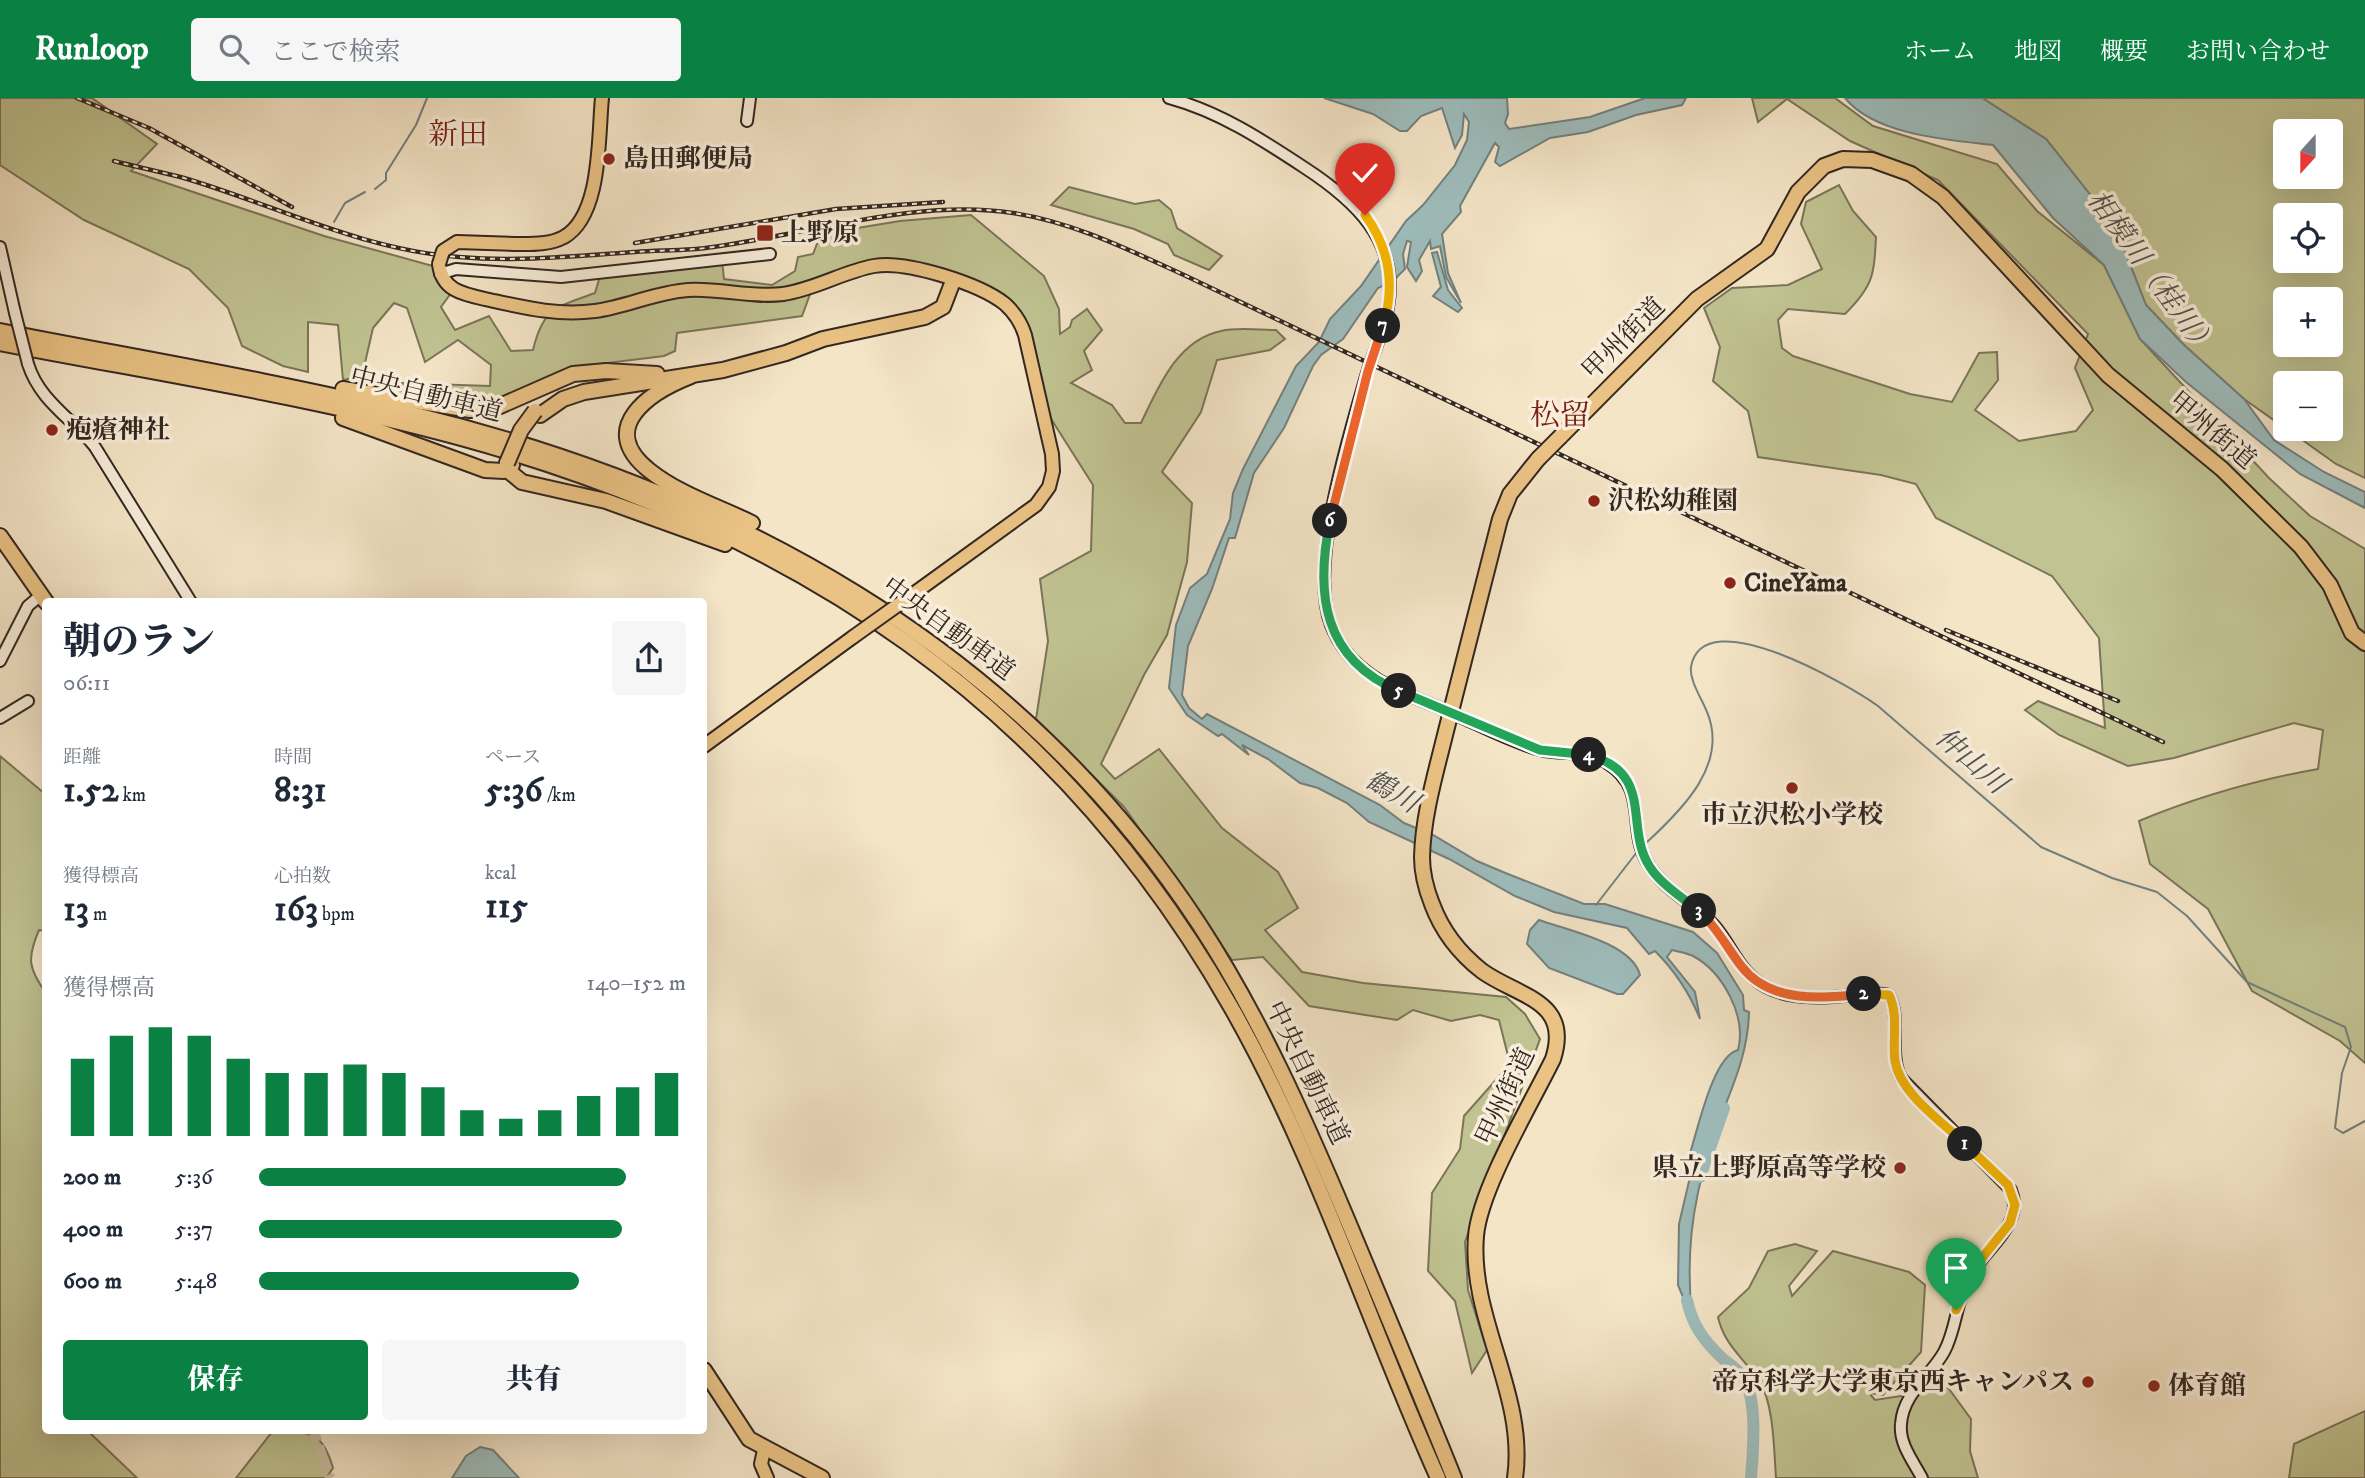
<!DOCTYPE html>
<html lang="ja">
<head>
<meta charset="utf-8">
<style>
  :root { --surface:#fff; --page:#f6f6f7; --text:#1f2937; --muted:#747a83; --accent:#0b8043 }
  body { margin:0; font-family:"IM FELL DW Pica","Noto Serif JP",serif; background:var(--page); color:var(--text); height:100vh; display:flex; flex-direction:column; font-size:26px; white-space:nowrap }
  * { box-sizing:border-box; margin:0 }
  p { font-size:23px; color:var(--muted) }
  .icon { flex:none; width:38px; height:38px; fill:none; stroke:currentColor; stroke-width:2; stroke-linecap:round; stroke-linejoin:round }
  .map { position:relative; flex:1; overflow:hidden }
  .panel { position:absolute; left:42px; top:500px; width:665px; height:836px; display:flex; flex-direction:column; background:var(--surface); border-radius:7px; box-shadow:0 7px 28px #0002 }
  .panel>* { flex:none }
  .needle { width:46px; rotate:201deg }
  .tools { position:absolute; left:2273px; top:21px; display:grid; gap:14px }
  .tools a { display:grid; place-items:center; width:70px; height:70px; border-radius:7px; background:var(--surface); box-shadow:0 7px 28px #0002; font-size:35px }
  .pin { position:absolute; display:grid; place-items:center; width:60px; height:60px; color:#fff; margin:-72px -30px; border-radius:50% 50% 50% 0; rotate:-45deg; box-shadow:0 0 7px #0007 }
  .pin .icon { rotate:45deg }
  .km { position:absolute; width:35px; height:35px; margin:-18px; border-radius:50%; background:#222; color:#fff; font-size:19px; line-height:35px; text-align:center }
  .round { display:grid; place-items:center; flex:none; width:74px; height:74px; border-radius:7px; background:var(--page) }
  .head { display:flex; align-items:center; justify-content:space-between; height:119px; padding:0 21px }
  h1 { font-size:38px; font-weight:800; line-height:52px }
  .stats { display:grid; grid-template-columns:repeat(3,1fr); gap:10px; height:119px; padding:7px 21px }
  .stats div { display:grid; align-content:center }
  .stats b { font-size:35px; font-weight:800 }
  .stats small { font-size:19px; font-weight:400 }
  .stats p { font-size:19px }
  .chart { height:196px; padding:14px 21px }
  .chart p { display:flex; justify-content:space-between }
  .chart svg { width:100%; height:126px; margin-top:7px; stroke:var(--accent); stroke-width:6 }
  .action { display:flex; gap:14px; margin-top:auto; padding:14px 21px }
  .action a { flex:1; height:80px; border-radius:7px; background:var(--accent); color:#fff; font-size:28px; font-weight:800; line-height:80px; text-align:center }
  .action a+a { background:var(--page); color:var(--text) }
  ul { padding:0 21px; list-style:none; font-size:23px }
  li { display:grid; grid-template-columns:112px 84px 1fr; align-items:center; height:52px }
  li i { height:18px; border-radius:9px; background:var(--accent) }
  header { display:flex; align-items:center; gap:42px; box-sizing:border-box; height:98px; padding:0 35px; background:var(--accent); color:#fff }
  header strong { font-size:33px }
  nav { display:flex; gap:38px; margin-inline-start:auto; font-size:24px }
  .search { width:490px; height:63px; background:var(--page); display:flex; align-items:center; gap:18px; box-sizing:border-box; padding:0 24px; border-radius:7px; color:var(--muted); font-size:26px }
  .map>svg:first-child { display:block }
  .green { fill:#c1c392; stroke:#7a755a; stroke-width:2; fill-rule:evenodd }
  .water { fill:#9ebdbd; stroke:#73817f; stroke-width:2 }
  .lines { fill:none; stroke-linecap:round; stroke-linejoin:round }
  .stream { stroke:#73817f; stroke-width:2 }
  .river { stroke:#9ebdbd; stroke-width:12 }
  .secondary-tunnel { stroke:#cdbfa6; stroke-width:10; stroke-dasharray:10 5; stroke-linecap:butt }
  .secondary-casing { stroke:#332721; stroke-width:14 }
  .primary-casing { stroke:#332721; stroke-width:16 }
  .highway-casing { stroke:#332721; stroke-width:18 }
  .secondary { stroke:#f8eedb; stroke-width:10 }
  .primary { stroke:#eac284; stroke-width:12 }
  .highway { stroke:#eac284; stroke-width:14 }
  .rail-casing { stroke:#332721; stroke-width:4.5 }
  .rail { stroke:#f8eedb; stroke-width:2; stroke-dasharray:5; stroke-linecap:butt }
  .secondary-bridge-casing { stroke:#332721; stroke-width:14; stroke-linecap:butt }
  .primary-bridge-casing { stroke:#332721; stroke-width:16; stroke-linecap:butt }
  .highway-bridge-casing { stroke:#332721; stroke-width:18; stroke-linecap:butt }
  .secondary-bridge { stroke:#f8eedb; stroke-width:10 }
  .primary-bridge { stroke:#eac284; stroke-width:12 }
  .highway-bridge { stroke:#eac284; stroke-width:14 }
  .split-1-casing { stroke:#fff; stroke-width:14 }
  .split-2-casing { stroke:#fff; stroke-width:14 }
  .split-3-casing { stroke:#fff; stroke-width:14 }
  .split-4-casing { stroke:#fff; stroke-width:14 }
  .split-5-casing { stroke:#fff; stroke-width:14 }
  .split-6-casing { stroke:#fff; stroke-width:14 }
  .split-7-casing { stroke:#fff; stroke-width:14 }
  .split-8-casing { stroke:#fff; stroke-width:14 }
  .split-1 { stroke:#f5b400; stroke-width:9 }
  .split-2 { stroke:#f5b400; stroke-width:9 }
  .split-3 { stroke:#f0652b; stroke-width:9 }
  .split-4 { stroke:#22a559; stroke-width:9 }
  .split-5 { stroke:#22a559; stroke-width:9 }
  .split-6 { stroke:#22a559; stroke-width:9 }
  .split-7 { stroke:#f0652b; stroke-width:9 }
  .split-8 { stroke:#f5b400; stroke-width:9 }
  .poi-dot { fill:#8f2418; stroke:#f8eedb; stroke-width:2.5 }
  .labels { text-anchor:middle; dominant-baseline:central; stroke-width:7; stroke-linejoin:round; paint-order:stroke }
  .poi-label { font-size:26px; font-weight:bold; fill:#332721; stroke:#f8eedb; text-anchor:start }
  .street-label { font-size:26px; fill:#332721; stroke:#f8eedb }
  .water-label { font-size:28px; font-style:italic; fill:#535450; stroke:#f8eedb }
  .quarter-label { font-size:30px; fill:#7a1f14; stroke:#f8eedb }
</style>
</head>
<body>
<header>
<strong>Runloop</strong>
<div class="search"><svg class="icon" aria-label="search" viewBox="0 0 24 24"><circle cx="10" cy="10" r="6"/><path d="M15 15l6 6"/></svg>ここで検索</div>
<nav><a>ホーム</a><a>地図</a><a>概要</a><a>お問い合わせ</a></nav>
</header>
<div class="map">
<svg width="2365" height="1380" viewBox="0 0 2365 1380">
  <rect width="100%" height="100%" fill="#f4e5c7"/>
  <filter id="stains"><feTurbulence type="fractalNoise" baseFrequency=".00286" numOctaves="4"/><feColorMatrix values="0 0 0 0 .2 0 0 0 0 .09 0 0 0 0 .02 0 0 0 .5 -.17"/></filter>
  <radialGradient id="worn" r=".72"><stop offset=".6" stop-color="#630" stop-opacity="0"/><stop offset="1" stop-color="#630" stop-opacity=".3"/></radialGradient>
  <g class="green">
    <path d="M0,0h92l65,46 -26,27 193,65 109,30 4,13 14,14 -10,14 14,23 34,-14 22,35 22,-1c10,-43 24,-43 62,-57l6,-20 121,-13 2,19 48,6 23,-14 3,-14 15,-3 8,-20 79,-13 71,-6 73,61 15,33 1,25 10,-7 2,-7 15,-11 15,21 -18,21 8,19 -21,13 41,22 13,18h16c17,-35 36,-83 80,-92 16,-4 38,-1 55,-1l9,9 -15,11 -53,10 -16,52 -39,60 30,31 -5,59 -20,73 -23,40 -43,89 14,15 44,-30 63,79 56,44 20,36 -33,22 37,42 61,11 143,14 19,17 15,25 -75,203 3,48 19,60 -15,23 -17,-72 -27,-30 4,-78 28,-44 4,-33 46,-52 -11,-44 -19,-5 -29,6 -38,-11 -16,10 -88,-14 -46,-49 -31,3 -108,-153 -88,-88 12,-78 -8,-62 51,-28 2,-66 -52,-82 -26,-88 -62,-34 -76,-15 -65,23 -10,27 -125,17 -2,18 -11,5 -73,9 -94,35 -69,-2 -22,-6 -4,-9 88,3 1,-21 -33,-25 -33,22 -18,-54 -13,-5 -21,25 -11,48 -19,4 -5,-55 -30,-3v50l-25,-6 -41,-20 -14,-38 -39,-39 -105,-49 -84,-55z"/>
    <path d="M1752,0h83l38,28 124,38 40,47 67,54 36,74 129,139 41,38 55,33v514l-25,-22 -88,-50 -44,-82 -58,-45 -11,-43c58,-24 117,-41 179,-52l5,-39 -29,-7 -120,35 -46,8 -69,-31 -34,-25 13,-9 67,27 -6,-90 -47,-62 -116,-58 -20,-34 -35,-9 -123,-18 -10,-46 -35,-30 7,-34 -16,-39 28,-20 56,-3 34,-16 -21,-45 5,-22 33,-17 14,26 23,26c-2,39 -3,49 -31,77l-57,-5 -10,11 4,28 11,8 117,38 42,8 27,-49 18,-1 1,28 -23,30 44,31 57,-10 17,-21 -18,-42 13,-34 -150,-154 -88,-39 -63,-42 -29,23z"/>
    <path d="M1982,0h383v380l-29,-14 -49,-35h44v-46h-45l-1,45 -41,-29 -60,-54 -38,-40 -31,-79 -69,-87zM2286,33h45v46h-45zM2286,117h45v46h-45zM2286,201h45v46h-45z"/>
    <polygon points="1069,89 1135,106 1159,102 1171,112 1177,130 1222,158 1209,172 1174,157 1168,146 1134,131 1051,107"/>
    <path d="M0,658l45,38v137l-6,-1c-12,28 -11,38 7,63v439h43l48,46h-137z"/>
    <path d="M1795,1146l22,7 -28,35 3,10 41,-45 76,21 16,13 -4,67 -38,43 -14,-2 6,7 46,-7 16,-11 12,7 22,30 -1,32 8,27h-202c-2,-27 -2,-75 -17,-97 -15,-23 -35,-36 -41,-64l31,-29 19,-37z"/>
    <polygon points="2365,1313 2365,1380 2289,1380 2294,1346"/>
    <path d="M272,1334c37,0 50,-3 61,36l-7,10h-90z"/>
  </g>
  <g class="water">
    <path d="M1324,0h183l1,16 -3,9 4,6 81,-12 55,-19h41l-4,7 -46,10 -48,17 -38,6 -50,28 -5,-4 4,-15 -4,-4 -35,63 1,6 -19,22 6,39 13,30 -15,-26 -6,-31 -9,3 -1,-8 -11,19 3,11 -6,10 -9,-14 4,-25 -4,-1 -4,13 2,15 -12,12 -15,7 -35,51 -22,16 -8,11 -29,62 -30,45 -19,65h-6l-17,51 -24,57 -6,49 7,13 13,11 5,-5 173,91 24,18 29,12 44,26 26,11 81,32h21l88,28 24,21 26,42 1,15 5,2c-1,51 -25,90 -40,138 -18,59 -23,108 -17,169l-14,-34 1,-61 15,-64 -4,-7c8,-24 23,-97 48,-103 9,-33 -15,-78 -45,-94 -6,-3 -14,-4 -21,-6l-5,7 28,35 5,27c-10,-25 -25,-48 -45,-68l-6,3 -22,-26 -73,-16 -39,-16 -66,-37 -80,-37 -22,-19 -29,-15 -18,-5 -32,-24 -26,-14 7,10 -27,-21 -4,2 -31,-21 -18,-27 7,-63 14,-37 17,-14 23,-55 3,-26 10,-24 53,-103 23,-24 11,-23 31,-33 45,-65 17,-16 32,-40 12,-25 2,-18 -5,-8 -2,21 -7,13 -13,-40 -21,8 -14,15h-7l-27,-17z"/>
    <path d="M1845,0h137l64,41 69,87 31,79 38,40 60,54 30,41 50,32 41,20v16l-65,-34 -114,-92 -46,-43 -36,-74 -51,-47 -60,-73c-44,-5 -118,-10 -148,-47z"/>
    <polygon points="1437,154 1448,192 1462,210 1458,214 1433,198 1441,189 1432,155"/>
    <path d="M1539,822c28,10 93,23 101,55l-17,19h-6l-68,-26 -22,-24 3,-14z"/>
    <polygon points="480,1349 493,1352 519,1380 452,1380 466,1358"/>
  </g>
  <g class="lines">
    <g class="stream">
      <polyline points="375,91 386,82 386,75 416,27 427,0"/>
      <polyline points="334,124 345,105 365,94"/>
      <path d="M1646,745c36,-33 83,-79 61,-131 -5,-13 -18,-32 -16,-45 12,-68 159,19 187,39l163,141 71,31 45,14 30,24 60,66 98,45 6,20 -9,26 -7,55 8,5 22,-12"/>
      <polyline points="1596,807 1637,754"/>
    </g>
    <g class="river">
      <polyline points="1700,1079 1724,1010"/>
      <path d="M1687,1202c5,25 17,41 36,59 6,5 14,10 20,18 15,22 10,75 8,101"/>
    </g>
    <polyline class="secondary-tunnel" points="314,1334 330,1380"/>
    <g class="secondary-casing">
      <g id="secondary">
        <path d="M1169,0c51,14 92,41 136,70 49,32 95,73 83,139 -4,23 -14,44 -21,66 -18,63 -59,192 -36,252 21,55 76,68 125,90 27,12 55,27 84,35 23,6 46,-1 67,13 42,26 20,65 40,99 14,26 46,41 66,62 19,21 26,49 53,63 26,14 61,11 89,8 12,-1 23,-3 34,0 13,25 -1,58 12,83l110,112c15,36 -30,61 -44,91 -11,23 -11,49 -23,71 -14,25 -41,41 -43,72 -2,20 12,37 21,54"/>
        <polyline points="747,23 750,0"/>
        <polyline points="0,149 15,215"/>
        <polyline points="440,176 456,171 561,179 770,156"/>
        <path d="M28,266c12,38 45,55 67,83l96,155"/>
        <polyline points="0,563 28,508 41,497"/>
        <polyline points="0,620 28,603"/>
      </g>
    </g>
    <g class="primary-casing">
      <g id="primary">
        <path d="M515,146c16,0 34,1 49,-7 38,-22 34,-100 38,-139"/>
        <path d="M439,166c3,26 23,30 46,35 37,8 71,17 110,12 31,-4 61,-19 93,-21 31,-2 65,8 95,4 33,-5 59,-22 91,-28 32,-6 106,18 131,38 10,9 16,18 20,31l27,119 1,17 -4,16 -13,18 -127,92"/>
        <polyline points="704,648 853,539"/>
        <polyline points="764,1352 761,1366 767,1380"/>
      </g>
    </g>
    <g class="highway-casing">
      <g id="highway">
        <path d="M0,233c138,27 276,50 412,83 318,77 604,231 787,510 61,93 105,193 148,295 36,86 72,172 107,259"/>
        <path d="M0,245c155,30 313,54 465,96 332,92 593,264 766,568 85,149 137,315 207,471"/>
        <path d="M691,278c-41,16 -96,52 -41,95 29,23 69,36 102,52"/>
        <polyline points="343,291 470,312 500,308 573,276 606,273 657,276"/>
        <polyline points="540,317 563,301 584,294 723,272 786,255 823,241 925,219 943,209 953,183"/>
        <polyline points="343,320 485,372 504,373 512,367"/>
        <polyline points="1560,339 1697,201 1767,151 1798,94 1824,68 1843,61 1872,62 1911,76 1943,99 2108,277 2222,371 2301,449 2330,487 2352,535 2365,545"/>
        <polyline points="507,365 511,375 522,384 606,403 725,446"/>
        <polyline points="0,438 46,504"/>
        <polyline points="704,1272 749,1341 822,1380"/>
        <path d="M1515,1380c12,-83 -46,-159 -39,-242 4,-47 55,-132 77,-177 19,-59 -35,-62 -71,-88 -23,-18 -40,-40 -50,-67 -6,-15 -10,-31 -10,-47 1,-42 14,-85 24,-126 18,-71 36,-141 54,-212l10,-25 28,-35"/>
      </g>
    </g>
    <use href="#secondary" class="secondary"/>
    <use href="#primary" class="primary"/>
    <use href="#highway" class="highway"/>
    <g class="rail-casing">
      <g id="rail">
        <polyline points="77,0 149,30 292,109"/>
        <path d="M114,63c23,6 47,11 70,17 91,27 178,72 275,79 58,5 118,-1 176,-5 26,-2 52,-1 78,-5 95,-13 205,-49 300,-34 60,9 116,37 171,62l979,467"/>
        <polyline points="635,145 836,111 943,104"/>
        <polyline points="1946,532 2118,603"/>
      </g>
    </g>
    <use href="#rail" class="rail"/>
    <g class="secondary-bridge-casing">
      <polyline id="secondary-bridge" points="15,215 28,266"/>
    </g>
    <g class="primary-bridge-casing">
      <g id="primary-bridge">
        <polyline points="439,166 443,153 457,144 515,146"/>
        <polyline points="853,539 909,499"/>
      </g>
    </g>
    <g class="highway-bridge-casing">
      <g id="highway-bridge">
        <polyline points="1538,361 1560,339"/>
        <polyline points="507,365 521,332 535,313"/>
      </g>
    </g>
    <use href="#secondary-bridge" class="secondary-bridge"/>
    <use href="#primary-bridge" class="primary-bridge"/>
    <use href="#highway-bridge" class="highway-bridge"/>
  </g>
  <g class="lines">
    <g class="split-1-casing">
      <polyline id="split-1" points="1956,1212 1974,1170 2010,1125 2015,1107 2008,1087 1965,1046"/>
    </g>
    <g class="split-2-casing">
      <path id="split-2" d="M1864,896l25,1c10,20 3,45 6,66 5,33 48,61 70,83"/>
    </g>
    <g class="split-3-casing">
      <path id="split-3" d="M1699,813c18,16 28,37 43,56 29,37 81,31 122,27"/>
    </g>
    <g class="split-4-casing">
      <path id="split-4" d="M1589,657c64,18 37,68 58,107 10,20 35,35 52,49"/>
    </g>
    <g class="split-5-casing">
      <polyline id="split-5" points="1399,593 1540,652 1589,657"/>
    </g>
    <g class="split-6-casing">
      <path id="split-6" d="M1330,423c-15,73 -7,138 69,170"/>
    </g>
    <g class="split-7-casing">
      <polyline id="split-7" points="1330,423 1368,273 1383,228"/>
    </g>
    <g class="split-8-casing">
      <path id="split-8" d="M1365,117c25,34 30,72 18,111"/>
    </g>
    <use href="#split-1" class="split-1"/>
    <use href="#split-2" class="split-2"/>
    <use href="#split-3" class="split-3"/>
    <use href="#split-4" class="split-4"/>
    <use href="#split-5" class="split-5"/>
    <use href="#split-6" class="split-6"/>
    <use href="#split-7" class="split-7"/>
    <use href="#split-8" class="split-8"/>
  </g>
  <g class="poi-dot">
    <circle cx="609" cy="61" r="7"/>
    <rect x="756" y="126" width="18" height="18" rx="3.5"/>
    <circle cx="52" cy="332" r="7"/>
    <circle cx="1594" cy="403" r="7"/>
    <circle cx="1730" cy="485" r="7"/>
    <circle cx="1792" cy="690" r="7"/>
    <circle cx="1900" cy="1070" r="7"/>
    <circle cx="2088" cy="1284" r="7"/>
    <circle cx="2154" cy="1288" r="7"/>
  </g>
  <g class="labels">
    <g class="poi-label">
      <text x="623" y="61">島田郵便局</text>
      <text x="781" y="135">上野原</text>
      <text x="66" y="332">疱瘡神社</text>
      <text x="1608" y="403">沢松幼稚園</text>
      <text x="1744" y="485">CineYama</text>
      <text x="1792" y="717" text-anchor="middle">市立沢松小学校</text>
      <text x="1886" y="1070" text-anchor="end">県立上野原高等学校</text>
      <text x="2074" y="1284" text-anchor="end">帝京科学大学東京西キャンパス</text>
      <text x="2168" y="1288">体育館</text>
    </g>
    <g class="street-label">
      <text transform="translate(1624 241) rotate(-45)">甲州街道</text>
      <text transform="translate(426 297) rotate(14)">中央自動車道</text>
      <text transform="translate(2212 333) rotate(40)">甲州街道</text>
      <text transform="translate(948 531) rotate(36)">中央自動車道</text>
      <text transform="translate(1307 975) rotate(64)">中央自動車道</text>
      <text transform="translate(1506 999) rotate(-65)">甲州街道</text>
    </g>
    <g class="water-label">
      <text transform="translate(2151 175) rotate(54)">相模川（桂川）</text>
      <text transform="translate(1971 663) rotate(41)">仲山川</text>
      <text transform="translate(1392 694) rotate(30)">鶴川</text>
    </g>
    <g class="quarter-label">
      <text x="458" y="37">新田</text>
      <text x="1560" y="318">松留</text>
    </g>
  </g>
  <rect width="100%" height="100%" filter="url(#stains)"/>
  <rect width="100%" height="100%" fill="url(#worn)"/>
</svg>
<div class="tools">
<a><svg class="needle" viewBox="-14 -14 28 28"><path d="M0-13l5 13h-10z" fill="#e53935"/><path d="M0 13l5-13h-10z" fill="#747a83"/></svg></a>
<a><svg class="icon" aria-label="locate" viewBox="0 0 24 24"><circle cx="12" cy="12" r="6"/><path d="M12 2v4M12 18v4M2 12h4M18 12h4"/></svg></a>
<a>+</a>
<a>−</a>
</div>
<div class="pin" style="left:1956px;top:1212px;background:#1e9e55"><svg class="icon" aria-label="arrive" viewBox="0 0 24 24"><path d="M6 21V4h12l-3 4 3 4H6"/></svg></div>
<div class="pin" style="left:1365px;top:117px;background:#d93025"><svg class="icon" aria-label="check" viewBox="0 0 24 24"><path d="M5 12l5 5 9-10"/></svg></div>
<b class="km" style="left:1965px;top:1046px">1</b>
<b class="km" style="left:1864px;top:896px">2</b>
<b class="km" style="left:1699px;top:813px">3</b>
<b class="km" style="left:1589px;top:657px">4</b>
<b class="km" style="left:1399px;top:593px">5</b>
<b class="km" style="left:1330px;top:423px">6</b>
<b class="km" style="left:1383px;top:228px">7</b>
<section class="panel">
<div class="head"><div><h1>朝のラン</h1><p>06:11</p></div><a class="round"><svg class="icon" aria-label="share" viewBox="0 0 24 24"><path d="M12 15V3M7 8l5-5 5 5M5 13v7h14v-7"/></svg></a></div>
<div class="stats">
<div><p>距離</p><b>1.52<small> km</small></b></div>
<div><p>時間</p><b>8:31</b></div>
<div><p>ペース</p><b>5:36<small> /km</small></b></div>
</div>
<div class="stats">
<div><p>獲得標高</p><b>13<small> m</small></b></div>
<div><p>心拍数</p><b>163<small> bpm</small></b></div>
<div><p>kcal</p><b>115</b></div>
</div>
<div class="chart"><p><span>獲得標高</span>140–152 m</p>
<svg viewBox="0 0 160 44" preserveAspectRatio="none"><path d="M5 44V17M15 44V9M25 44V6M35 44V9M45 44V17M55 44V22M65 44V22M75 44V19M85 44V22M95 44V27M105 44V35M115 44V38M125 44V35M135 44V30M145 44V27M155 44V22"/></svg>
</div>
<ul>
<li><b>200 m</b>5:36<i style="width:86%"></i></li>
<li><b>400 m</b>5:37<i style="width:85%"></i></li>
<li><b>600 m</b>5:48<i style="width:75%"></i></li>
</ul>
<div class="action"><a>保存</a><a>共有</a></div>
</section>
</div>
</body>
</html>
